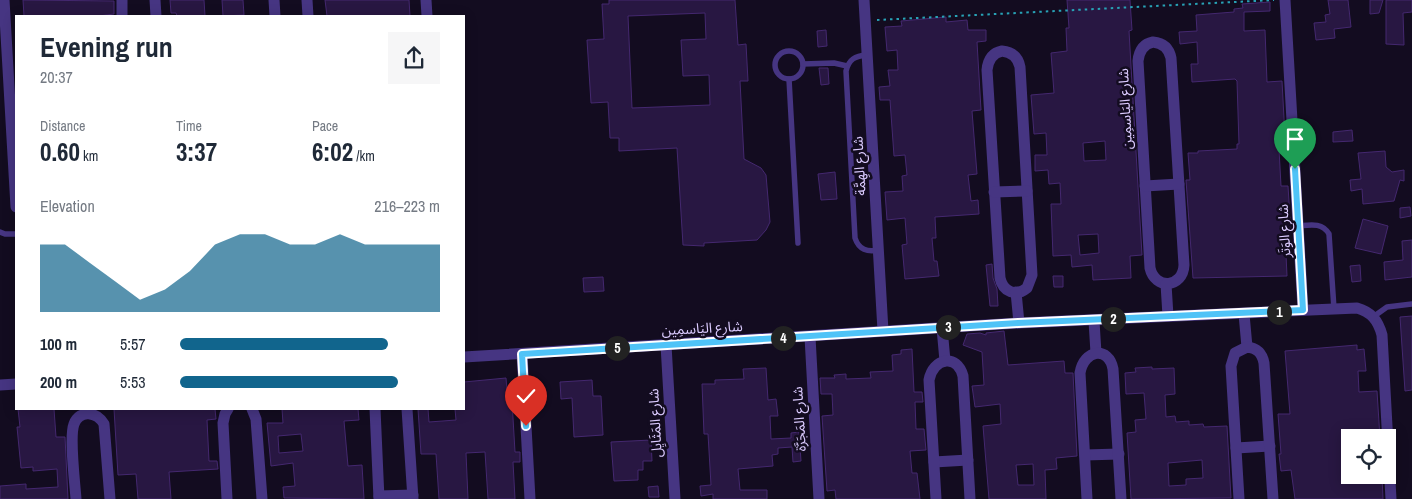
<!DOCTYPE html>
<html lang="en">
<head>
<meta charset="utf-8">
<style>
  :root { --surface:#fff; --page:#f6f6f7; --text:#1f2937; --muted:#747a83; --accent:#11658d }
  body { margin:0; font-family:"Archivo Narrow","Noto Sans Arabic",sans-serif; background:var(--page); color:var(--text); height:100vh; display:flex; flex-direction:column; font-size:19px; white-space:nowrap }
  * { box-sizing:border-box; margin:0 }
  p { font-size:16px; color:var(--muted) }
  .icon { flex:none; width:28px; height:28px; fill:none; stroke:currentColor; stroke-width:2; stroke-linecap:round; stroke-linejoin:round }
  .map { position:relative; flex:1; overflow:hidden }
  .panel { position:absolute; left:15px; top:15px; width:450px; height:395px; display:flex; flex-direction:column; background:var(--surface); border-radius:0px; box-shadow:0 2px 12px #0003 }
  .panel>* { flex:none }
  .tools { position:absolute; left:1341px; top:429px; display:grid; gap:10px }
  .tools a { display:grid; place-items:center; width:55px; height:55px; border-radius:0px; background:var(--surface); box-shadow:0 2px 12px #0003; font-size:25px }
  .pin { position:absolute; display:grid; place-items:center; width:42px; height:42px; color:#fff; margin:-51px -21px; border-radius:50% 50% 50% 0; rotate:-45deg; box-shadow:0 0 5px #0007 }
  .pin .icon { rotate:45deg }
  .km { position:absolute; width:25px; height:25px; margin:-12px; border-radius:50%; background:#222; color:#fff; font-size:14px; line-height:25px; text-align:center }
  .round { display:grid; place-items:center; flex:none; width:52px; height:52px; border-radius:0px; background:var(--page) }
  .overview { display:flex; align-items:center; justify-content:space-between; height:85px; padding:0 25px }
  h1 { font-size:28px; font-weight:800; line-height:38px }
  .figures { display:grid; grid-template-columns:repeat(3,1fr); gap:8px; height:85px; padding:5px 25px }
  .figures div { display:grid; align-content:center }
  .figures b { font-size:25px; font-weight:800 }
  .figures small { font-size:14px; font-weight:400 }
  .figures p { font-size:14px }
  .chart { height:140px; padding:10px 25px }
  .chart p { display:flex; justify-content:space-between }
  .chart svg { width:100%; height:90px; margin-top:5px; fill:var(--accent); opacity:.7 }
  ul { padding:0 25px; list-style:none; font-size:16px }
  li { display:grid; grid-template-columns:80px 60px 1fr; align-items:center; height:38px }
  li i { height:12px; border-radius:6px; background:var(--accent) }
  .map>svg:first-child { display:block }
  .building { fill:#281742; stroke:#44286f; fill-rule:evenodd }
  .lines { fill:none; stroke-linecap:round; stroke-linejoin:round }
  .path { stroke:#28a3b6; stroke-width:2; stroke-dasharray:2.5 4; stroke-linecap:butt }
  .lane { stroke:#463582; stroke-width:5.5 }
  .street { stroke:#463582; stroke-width:11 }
  .route-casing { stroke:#fff; stroke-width:10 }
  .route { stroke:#4fc3f7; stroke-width:6 }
  .labels { text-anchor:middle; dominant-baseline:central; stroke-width:5; stroke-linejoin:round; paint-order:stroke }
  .street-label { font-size:14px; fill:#dbcbff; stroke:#130c20 }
</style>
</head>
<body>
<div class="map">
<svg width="1412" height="499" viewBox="0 0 1412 499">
  <rect width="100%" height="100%" fill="#130c20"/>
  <g class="building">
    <polygon points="23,0 114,1 114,14 99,16 24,16"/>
    <polygon points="170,0 204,0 205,16 177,16 176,13 171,13"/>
    <polygon points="222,0 243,0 244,15 223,16"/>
    <polygon points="325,0 409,0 410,16 327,16"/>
    <path d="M609,0h126l3,45 8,-1 2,37h-8l4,78 17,9 5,7 4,47 -4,8 -9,10 -53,3v3l-21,-1 -6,-97 -58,3v-13h-9l-2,-36 -17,1 -4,-63 17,-1 -2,-35h7zM705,13l1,26 -25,1 2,36 26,-1 1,30 -78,3 -4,-92z"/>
    <path d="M1067,0h63l2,30 -3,1 13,224 -12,1 1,22 -38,2 -1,-15 -20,2 -1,-12 -18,1 -2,-52h10l-1,-21 -11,1 -1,-14 -13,1v-16h12l-1,-22 -12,1 -3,-39 23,-2 -3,-40 16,-2 -1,-23h3zM1105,141l1,19 -22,1 -1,-18zM1098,234l1,19 -19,2 -2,-20z"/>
    <polygon points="1328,0 1348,0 1351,27 1334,29 1335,38 1316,40 1314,23 1326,22 1325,15 1330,14"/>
    <polygon points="1370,0 1383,0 1379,13 1370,14"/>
    <polygon points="1386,0 1412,0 1412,12 1403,13 1404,45 1386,44"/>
    <polygon points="1270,2 1270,11 1244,12 1244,31 1265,30 1267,82 1282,81 1285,137 1281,138 1282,149 1279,149 1281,186 1288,186 1291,233 1285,233 1287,276 1193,278 1186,180 1190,180 1188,153 1198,153 1198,151 1237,149 1237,144 1239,144 1237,81 1235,79 1192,82 1191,64 1198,64 1197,42 1180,44 1179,32 1197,31 1196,15 1234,12 1234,9 1243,8 1242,4"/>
    <polygon points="946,17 946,22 967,20 968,30 986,30 986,41 977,42 981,110 972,111 977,174 968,175 971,201 978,200 979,214 935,217 936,238 932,238 934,261 937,261 939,276 905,279 902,245 907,244 905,218 887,220 885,192 903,191 902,176 907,175 905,155 894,156 890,100 880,100 879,87 890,86 888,70 898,70 897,50 887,51 885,27 902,26 901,21"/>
    <polygon points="826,30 827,46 818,47 817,31"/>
    <polygon points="819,68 828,68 829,84 821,85"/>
    <polygon points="1352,130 1353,141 1333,142 1333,132"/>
    <polygon points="1385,151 1386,167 1392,172 1404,170 1404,181 1400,180 1394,201 1363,204 1362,189 1351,191 1350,180 1361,179 1358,153"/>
    <polygon points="835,172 837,199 821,200 818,174"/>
    <polygon points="1410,207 1411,216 1400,218 1400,208"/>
    <polygon points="1363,219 1388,226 1381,254 1355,248"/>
    <polygon points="1412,240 1412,277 1385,280 1384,262 1403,260 1402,241"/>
    <polygon points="992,264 993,278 997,289 998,306 990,306 986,265"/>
    <polygon points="1360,265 1361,281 1352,282 1350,266"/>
    <polygon points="1053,276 1063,276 1063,287 1054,287"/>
    <polygon points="603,277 604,291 584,292 583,278"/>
    <polygon points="1412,316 1412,390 1405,391 1400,317"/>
    <path d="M1004,331l4,34 56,-4 1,12h8l4,83 -21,2 1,11 -12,1 1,29h-57l-6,-73 18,-2 -1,-20 -25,3 -3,-21 12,-1 -2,-33 -19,-7 4,-11 13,-1 6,2v-2zM1033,464l1,21h-16l-2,-20z"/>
    <polygon points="1357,345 1357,350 1364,349 1366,371 1358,371 1359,392 1377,391 1380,438 1350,438 1350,475 1365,475 1368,478 1382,476 1383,499 1295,499 1291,470 1281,471 1279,454 1281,454 1278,414 1290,414 1285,351"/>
    <polygon points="912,349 914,392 922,392 923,402 915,402 916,429 924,429 926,450 910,451 912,473 917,473 920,499 836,499 835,490 827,491 822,416 833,415 832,394 821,394 820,378 835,378 834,375 846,374 846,379 871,378 870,372 893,371 892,355 901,354 901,350"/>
    <path d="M1152,367v2l22,-1 1,26 -10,1 1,22 9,-1 1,6 13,-1v4l14,-1 1,3 23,-1 4,72 -100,1 -4,-66 9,-1 -1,-12 11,-1 -2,-26 -18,1 -1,-21 11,-1 -1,-4zM1202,460l1,18 -17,1v6l-17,1 -1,-23z"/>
    <polygon points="766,368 768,400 776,399 778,416 770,416 771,439 791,438 791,433 799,432 801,461 793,462 792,447 778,448 778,454 772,455 773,466 738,469 740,490 767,490 767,499 713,499 713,494 701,496 700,486 711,485 708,434 704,434 702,384 715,384 715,380 744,379 743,369"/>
    <polygon points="506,378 508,402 512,401 515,452 520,452 520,462 513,462 515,499 488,499 485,452 466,453 468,499 439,499 436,454 421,454 418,409 428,409 429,422 456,420 455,409 464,409 464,382"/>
    <polygon points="592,380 593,396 601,396 603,435 574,437 572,398 561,399 560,382"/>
    <polygon points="18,409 54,409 56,437 65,437 68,499 0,499 0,486 26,484 26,489 58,487 57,469 33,471 33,467 21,468 17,427 20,427"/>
    <polygon points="114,409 215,409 216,419 207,420 209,461 217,461 218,469 169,472 171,499 138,499 136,474 118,475"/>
    <path d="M282,409h76l1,11 -15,1 4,45 14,-1 2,34 -80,-1 -1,-11 12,-1 -2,-23 -22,3 -4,-43h16zM301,434l2,17 -24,2 -1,-17z"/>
    <polygon points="651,440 652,461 643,461 643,470 638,470 638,480 614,481 611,442"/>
    <polygon points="658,486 659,497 649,497 648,487"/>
  </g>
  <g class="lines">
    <polyline class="path" points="877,20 1274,0"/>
    <g class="lane">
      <circle cx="789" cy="65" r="14"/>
      <path d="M867,55c-12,1 -18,4 -21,16l9,167c4,12 12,14 24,12"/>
      <polyline points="803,64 834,63 847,66"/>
      <polyline points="789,79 798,243"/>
      <path d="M1298,226c12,-1 24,-4 31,8l5,75"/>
      <polyline points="0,232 5,234 16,234"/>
      <polyline points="1373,317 1387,307 1412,304"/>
    </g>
    <g class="street">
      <polyline points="4,0 16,207"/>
      <polyline points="122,0 122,16"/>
      <polyline points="155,0 156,16"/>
      <polyline points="274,0 275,16"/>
      <polyline points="307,0 308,16"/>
      <polyline points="426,0 427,16"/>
      <polyline points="864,0 883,331"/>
      <polyline points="1285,0 1303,310"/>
      <path d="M1153,42c10,1 16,6 18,16l13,207c-1,23 -29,25 -34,3l-12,-207c1,-10 5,-17 15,-19z"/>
      <path d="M1002,51c10,1 16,6 18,16l12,208 -5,13c-11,9 -24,4 -27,-10l-13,-208c1,-10 5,-17 15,-19z"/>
      <polyline points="1145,186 1179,184"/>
      <polyline points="994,192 1027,191"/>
      <polyline points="1166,284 1168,316"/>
      <polyline points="1016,292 1019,323"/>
      <polyline points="1244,314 1247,347"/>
      <polyline points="1094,321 1096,353"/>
      <polyline points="942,328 945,361"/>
      <polyline points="810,337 819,499"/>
      <polyline points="666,345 675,499"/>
      <polyline points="522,354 530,499"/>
      <path d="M464,357l555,-34 338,-15c14,4 21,12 25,27l9,164"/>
      <polyline points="0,385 16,384"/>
      <polyline points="252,409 256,419 262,499"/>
      <polyline points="375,409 379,499"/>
      <polyline points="407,409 413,499"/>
      <polyline points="1236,448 1270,446"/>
      <polyline points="1085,455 1119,454"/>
      <polyline points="934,462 968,460"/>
      <polyline points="379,496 413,495"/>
      <path d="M76,499c-1,-16 -7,-62 -2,-75 6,-15 23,-12 30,0l6,75"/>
      <polyline points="227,499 223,423 225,414 228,409"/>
      <path d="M936,499l-7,-119c4,-22 28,-27 34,-4l7,123"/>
      <path d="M1087,499l-7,-126c4,-24 29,-27 33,-4l8,130"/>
      <path d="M1239,499l-8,-133 4,-13 12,-6c10,1 15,6 17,16l9,136"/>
    </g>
  </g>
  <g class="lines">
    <g class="route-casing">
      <polyline id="route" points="526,426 522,354 1018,323 1303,310 1295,169"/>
    </g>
    <use href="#route" class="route"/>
  </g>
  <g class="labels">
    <g class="street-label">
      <text transform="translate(1125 109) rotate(-93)">شارع اليَاسمِين</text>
      <text transform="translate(859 166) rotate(-93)">شارع الهِمَّة</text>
      <text transform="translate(1284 231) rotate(-93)">شارع الوَتَر</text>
      <text transform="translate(702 328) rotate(-3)">شارع اليَاسمِين</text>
      <text transform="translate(799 419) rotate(-93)">شارع المَجَرَّة</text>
      <text transform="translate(655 423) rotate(-93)">شارع المَثَايِل</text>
    </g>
  </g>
</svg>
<div class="tools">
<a><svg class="icon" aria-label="locate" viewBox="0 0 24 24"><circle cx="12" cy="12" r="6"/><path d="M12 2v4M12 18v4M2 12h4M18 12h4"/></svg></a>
</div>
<div class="pin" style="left:1295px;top:169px;background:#1e9e55"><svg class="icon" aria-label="arrive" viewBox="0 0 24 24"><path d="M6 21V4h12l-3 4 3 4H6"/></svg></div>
<div class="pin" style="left:526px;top:426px;background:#d93025"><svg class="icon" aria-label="check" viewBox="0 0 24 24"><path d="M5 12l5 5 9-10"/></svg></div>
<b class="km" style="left:1279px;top:312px">1</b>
<b class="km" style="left:1113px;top:319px">2</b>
<b class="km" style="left:948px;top:327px">3</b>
<b class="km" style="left:783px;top:338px">4</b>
<b class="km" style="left:617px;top:348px">5</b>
<section class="panel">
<div class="overview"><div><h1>Evening run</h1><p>20:37</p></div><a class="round"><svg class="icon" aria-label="share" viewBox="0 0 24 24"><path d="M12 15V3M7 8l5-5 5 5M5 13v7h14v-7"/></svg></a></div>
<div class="figures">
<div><p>Distance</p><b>0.60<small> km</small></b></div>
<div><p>Time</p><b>3:37</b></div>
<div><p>Pace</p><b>6:02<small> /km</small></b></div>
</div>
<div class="chart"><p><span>Elevation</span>216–223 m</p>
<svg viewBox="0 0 160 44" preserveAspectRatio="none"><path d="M0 44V11L10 11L20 20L30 29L40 38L50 33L60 24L70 11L80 6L90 6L100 11L110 11L120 6L130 11L140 11L150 11L160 11V44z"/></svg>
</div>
<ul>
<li><b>100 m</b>5:57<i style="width:80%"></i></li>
<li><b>200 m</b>5:53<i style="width:84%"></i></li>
</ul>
</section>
</div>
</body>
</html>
